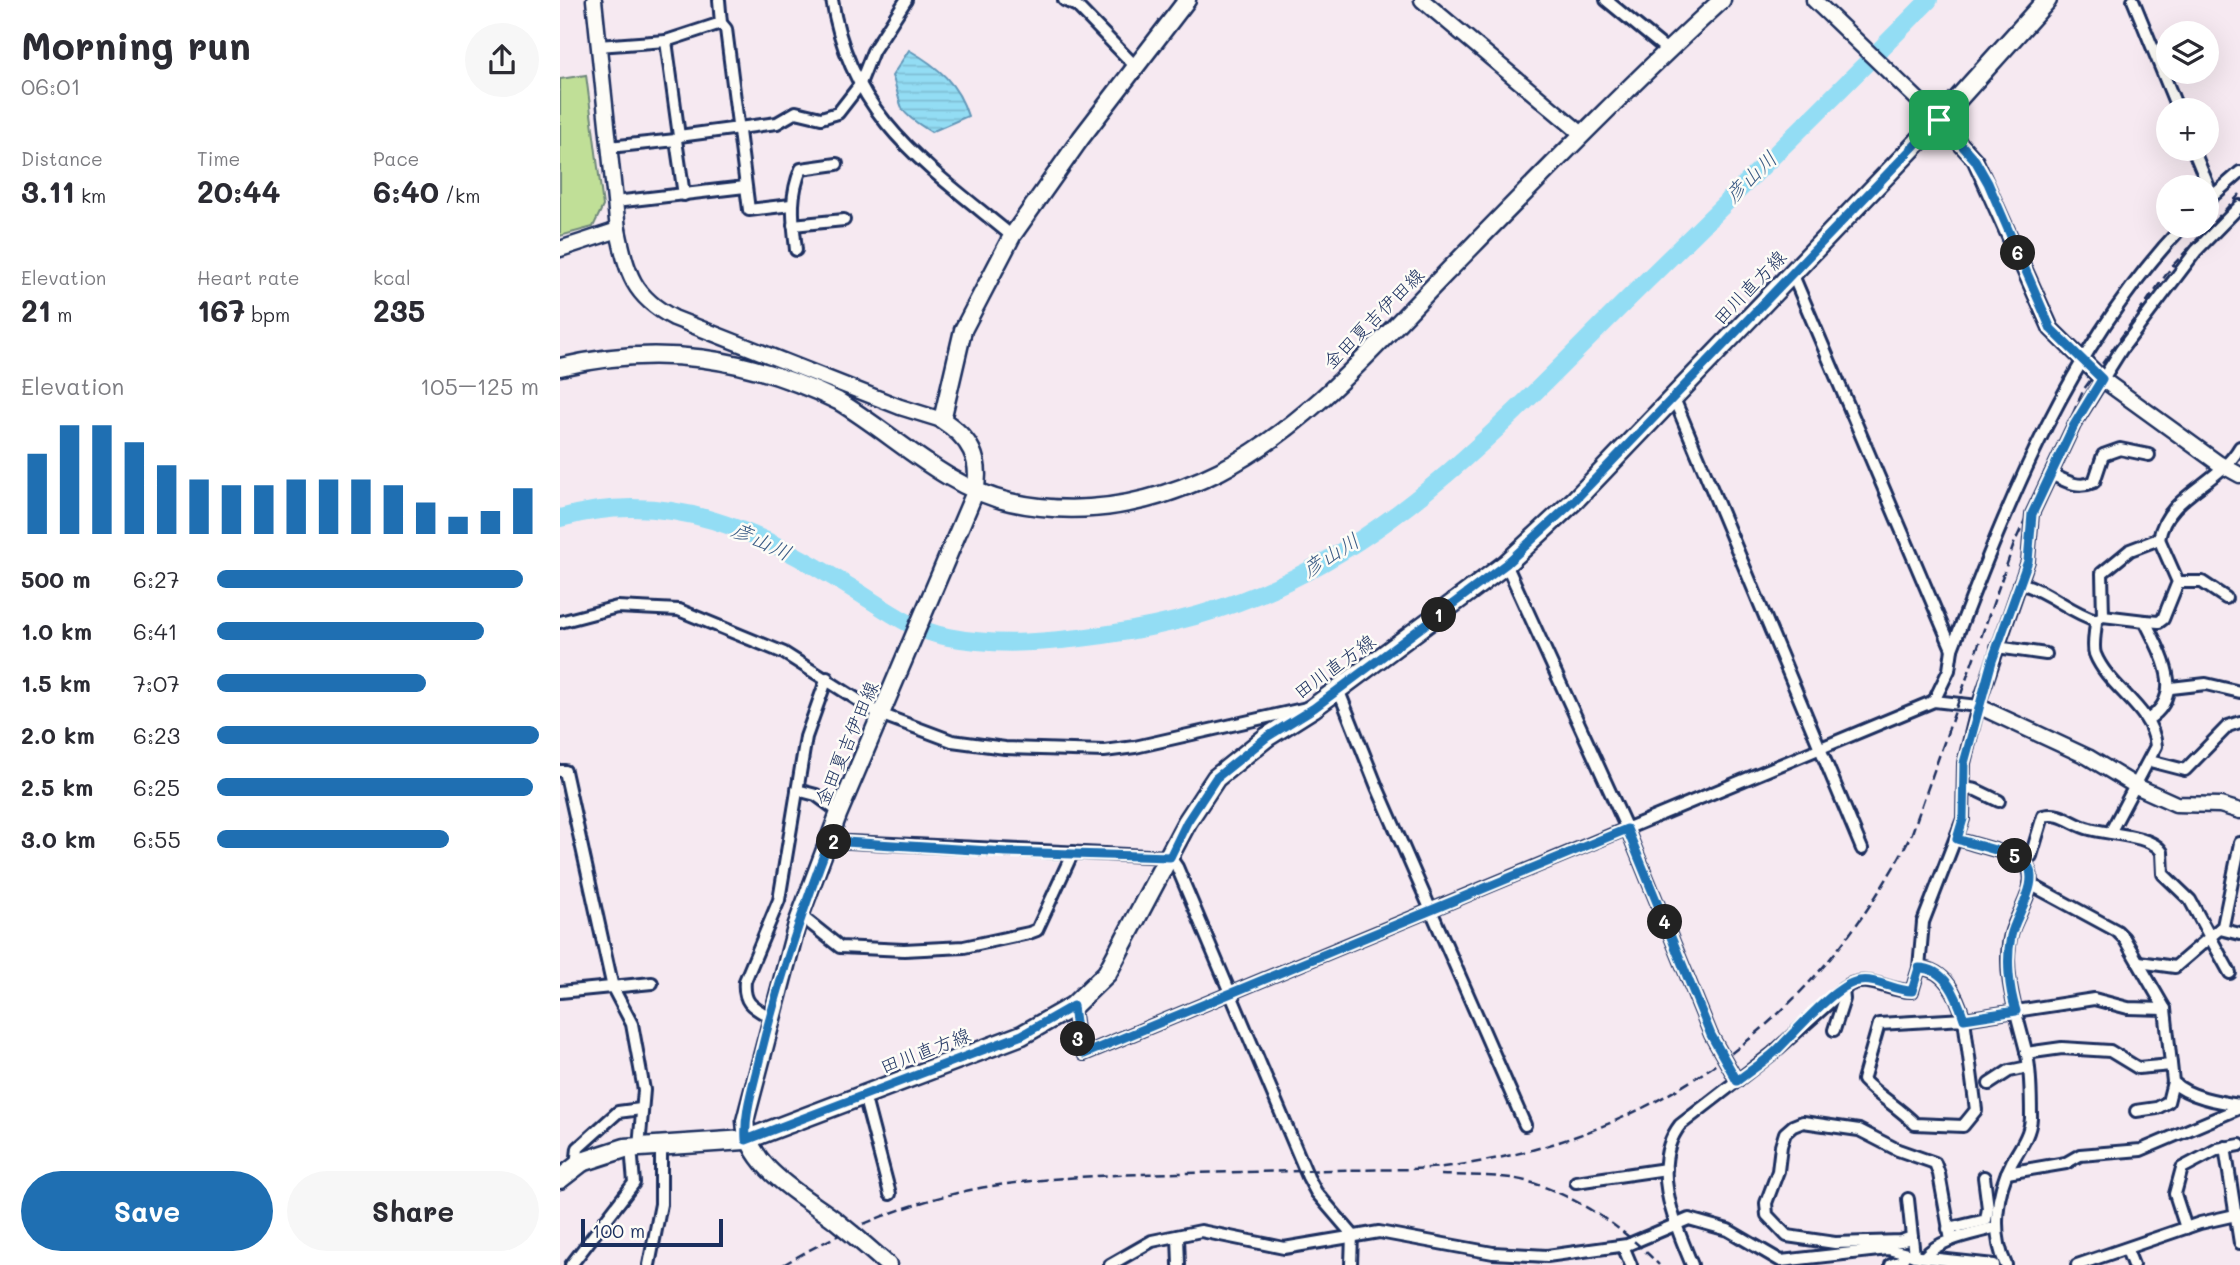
<!DOCTYPE html>
<html lang="en">
<head>
<meta charset="utf-8">
<style>
  :root { --surface:#fff; --page:#f7f7f7; --text:#2b2b33; --muted:#7c7c81; --accent:#1f6fb2 }
  body { margin:0; font-family:Mali,"Klee One",sans-serif; background:var(--page); color:var(--text); height:100vh; display:flex; flex-direction:column; font-size:26px; white-space:nowrap }
  * { box-sizing:border-box; margin:0 }
  p { font-size:23px; color:var(--muted) }
  .icon { flex:none; width:38px; height:38px; fill:none; stroke:currentColor; stroke-width:2; stroke-linecap:round; stroke-linejoin:round }
  .map { position:relative; flex:1; overflow:hidden }
  .panel { display:flex; flex-direction:column; background:var(--surface); width:560px }
  .panel>* { flex:none }
  .controls { position:absolute; left:1596px; top:21px; display:grid; gap:14px }
  .controls a { display:grid; place-items:center; width:63px; height:63px; border-radius:50%; background:var(--surface); box-shadow:0 7px 28px #0002; font-size:35px }
  .scale { position:absolute; left:21px; bottom:18px; width:142px; box-sizing:border-box; padding-left:7px; border:4px solid #1b2f5e; border-top:0; font-size:19px; line-height:24px; white-space:nowrap; color:#1b2f5e; -webkit-text-stroke:5px #fdfcf7; paint-order:stroke }
  .pin { position:absolute; display:grid; place-items:center; width:60px; height:60px; color:#fff; margin:-30px; border-radius:14px; box-shadow:0 4px 10px #0006 }
  .km { position:absolute; width:35px; height:35px; margin:-18px; border-radius:50%; background:#222; color:#fff; font-size:19px; line-height:35px; text-align:center }
  .round { display:grid; place-items:center; flex:none; width:74px; height:74px; border-radius:37px; background:var(--page) }
  .overview { display:flex; align-items:center; justify-content:space-between; height:119px; padding:0 21px }
  h1 { font-size:38px; font-weight:800; line-height:52px }
  .figures { display:grid; grid-template-columns:repeat(3,1fr); gap:10px; height:119px; padding:7px 21px }
  .figures div { display:grid; align-content:center }
  .figures b { font-size:30px; font-weight:800 }
  .figures small { font-size:19px; font-weight:400 }
  .figures p { font-size:19px }
  .chart { height:196px; padding:14px 21px }
  .chart p { display:flex; justify-content:space-between }
  .chart svg { width:100%; height:126px; margin-top:7px; stroke:var(--accent); stroke-width:6 }
  .action { display:flex; gap:14px; margin-top:auto; padding:14px 21px }
  .action a { flex:1; height:80px; border-radius:42px; background:var(--accent); color:#fff; font-size:28px; font-weight:800; line-height:80px; text-align:center }
  .action a+a { background:var(--page); color:var(--text) }
  ul { padding:0 21px; list-style:none; font-size:23px }
  li { display:grid; grid-template-columns:112px 84px 1fr; align-items:center; height:52px }
  li i { height:18px; border-radius:9px; background:var(--accent) }
  main { display:flex; flex:1; min-height:0 }
  .map>svg:first-child { display:block }
  .green { fill:#c0df97; stroke:#6e877a; stroke-width:2 }
  .water { fill:url(#water-rules); stroke:#6397b8; stroke-width:2 }
  .lines { fill:none; stroke-linecap:round; stroke-linejoin:round }
  .river { stroke:#93ddf4; stroke-width:18 }
  .minor-casing { stroke:#1b2f5e; stroke-width:16 }
  .tertiary-casing { stroke:#1b2f5e; stroke-width:19 }
  .secondary-casing { stroke:#1b2f5e; stroke-width:21 }
  .primary-casing { stroke:#1b2f5e; stroke-width:23 }
  .minor { stroke:#fdfcf7; stroke-width:10 }
  .tertiary { stroke:#fdfcf7; stroke-width:14 }
  .secondary { stroke:#fdfcf7; stroke-width:16 }
  .primary { stroke:#fdfcf7; stroke-width:18 }
  .rail { stroke:#1b2f5e; stroke-width:2.5; stroke-dasharray:10 5; stroke-linecap:butt }
  .secondary-bridge-casing { stroke:#1b2f5e; stroke-width:21; stroke-linecap:butt }
  .secondary-bridge { stroke:#fdfcf7; stroke-width:16 }
  .route-casing { stroke:#fff; stroke-width:14 }
  .route { stroke:#1f6fb2; stroke-width:9 }
  .labels { text-anchor:middle; dominant-baseline:central; stroke-width:5; stroke-linejoin:round; paint-order:stroke }
  .street-label { font-size:19px; fill:#1b2f5e; stroke:#fdfcf7 }
  .water-label { font-size:21px; font-style:italic; fill:#395a84; stroke:#fdfcf7 }
</style>
</head>
<body>
<main>
<section class="panel">
<div class="overview"><div><h1>Morning run</h1><p>06:01</p></div><a class="round"><svg class="icon" aria-label="share" viewBox="0 0 24 24"><path d="M12 15V3M7 8l5-5 5 5M5 13v7h14v-7"/></svg></a></div>
<div class="figures">
<div><p>Distance</p><b>3.11<small> km</small></b></div>
<div><p>Time</p><b>20:44</b></div>
<div><p>Pace</p><b>6:40<small> /km</small></b></div>
</div>
<div class="figures">
<div><p>Elevation</p><b>21<small> m</small></b></div>
<div><p>Heart rate</p><b>167<small> bpm</small></b></div>
<div><p>kcal</p><b>235</b></div>
</div>
<div class="chart"><p><span>Elevation</span>105–125 m</p>
<svg viewBox="0 0 160 44" preserveAspectRatio="none"><path d="M5 44V16M15 44V6M25 44V6M35 44V12M45 44V20M55 44V25M65 44V27M75 44V27M85 44V25M95 44V25M105 44V25M115 44V27M125 44V33M135 44V38M145 44V36M155 44V28"/></svg>
</div>
<ul>
<li><b>500 m</b>6:27<i style="width:95%"></i></li>
<li><b>1.0 km</b>6:41<i style="width:83%"></i></li>
<li><b>1.5 km</b>7:07<i style="width:65%"></i></li>
<li><b>2.0 km</b>6:23<i style="width:100%"></i></li>
<li><b>2.5 km</b>6:25<i style="width:98%"></i></li>
<li><b>3.0 km</b>6:55<i style="width:72%"></i></li>
</ul>
<div class="action"><a>Save</a><a>Share</a></div>
</section>
<div class="map">
<svg width="1680" height="1265" viewBox="0 0 1680 1265">
  <defs>
    <pattern id="water-rules" width="6" height="5" patternUnits="userSpaceOnUse" patternTransform="scale(1.75)"><rect width="6" height="5" fill="#93ddf4"/><path d="M0 2.5h6" fill="none" stroke="#7ebed4"/></pattern>
  </defs>
  <rect width="100%" height="100%" fill="#f6e9f1"/>
  <filter id="ink" filterUnits="userSpaceOnUse"><feTurbulence type="fractalNoise" baseFrequency=".0143" numOctaves="2"/><feDisplacementMap in="SourceGraphic" scale="14" xChannelSelector="R" yChannelSelector="G"/><feConvolveMatrix kernelMatrix="1 2 1 2 8 2 1 2 1" color-interpolation-filters="sRGB"/></filter>
  <g filter="url(#ink)">
    <polygon class="green" points="26,75 43,206 33,227 0,236 0,79"/>
    <path class="water" d="M349,50c30,17 49,34 59,66l-37,16c-9,-6 -22,-13 -28,-22 -5,-10 -6,-23 -11,-34z"/>
    <g class="lines">
      <path class="river" d="M0,518c111,-31 201,14 293,71 31,19 58,41 95,48 50,10 105,5 155,-2 64,-9 131,-27 189,-56 135,-66 239,-185 345,-289 98,-96 196,-192 292,-290"/>
      <g class="minor-casing">
        <g id="minor">
          <polyline points="159,0 161,23 166,29 189,210 231,205"/>
          <path d="M272,0c19,118 94,165 180,236"/>
          <polyline points="504,0 517,6 577,68"/>
          <polyline points="1046,0 1107,50"/>
          <polyline points="1573,0 1618,110"/>
          <polyline points="106,41 119,136 217,123 236,112 261,118 278,113 299,86 313,51 346,0"/>
          <polyline points="38,46 106,41 161,23"/>
          <polyline points="119,136 116,140 124,195"/>
          <polyline points="49,147 116,140"/>
          <polyline points="1633,149 1652,195"/>
          <polyline points="1647,201 1680,172"/>
          <polyline points="55,202 185,187"/>
          <polyline points="233,225 284,220"/>
          <path d="M236,250c-3,-30 -7,-52 5,-81l36,-5"/>
          <polyline points="1232,273 1392,649"/>
          <polyline points="1113,396 1302,849"/>
          <path d="M1491,474c15,7 26,15 43,8l9,-27 17,-6 29,6"/>
          <path d="M1599,539c8,-44 60,-55 81,-92"/>
          <polyline points="946,564 1067,829 1151,1035 1177,1081"/>
          <polyline points="1618,582 1642,582 1666,598"/>
          <path d="M1460,583c29,8 49,29 76,37"/>
          <polyline points="1543,616 1542,573 1570,550 1599,539 1618,582 1603,619 1599,622 1585,621"/>
          <polyline points="0,622 57,607 119,610 224,653 320,714 392,741 445,748 544,751 575,747 747,708"/>
          <polyline points="1437,647 1486,654"/>
          <polyline points="1611,688 1646,684 1680,692"/>
          <polyline points="778,689 817,787 965,1125"/>
          <path d="M1374,701l15,-31 3,-21c58,-151 118,-304 231,-423"/>
          <polyline points="1590,761 1625,770 1668,726 1680,722"/>
          <polyline points="0,771 5,771 53,988 72,1024 84,1090 79,1147"/>
          <polyline points="1404,788 1416,790 1439,801"/>
          <polyline points="237,790 256,795 279,812"/>
          <path d="M1551,831l45,-85c-4,-39 -47,-57 -61,-92 -3,-9 1,-24 1,-34l7,-4 42,5c16,33 42,74 2,99"/>
          <path d="M1397,839c14,5 62,15 69,25 15,20 -10,50 -15,70 -10,39 7,83 16,121 4,19 4,44 4,63 -1,17 -11,30 -19,44 -16,30 -21,72 -6,103"/>
          <polyline points="269,841 610,857 617,867 748,1177 756,1192 792,1234 791,1265"/>
          <path d="M1464,861l7,-5 12,-40c19,-5 29,9 47,13 17,5 62,6 72,23l1,22 27,26 20,37 13,-11 17,-83"/>
          <path d="M1470,884l87,47 7,7 41,71 8,73c15,15 46,20 67,23"/>
          <polyline points="240,915 280,947 344,950 404,947 469,933 477,930 513,852"/>
          <polyline points="1660,929 1680,934"/>
          <polyline points="1579,962 1615,967 1650,937 1670,973"/>
          <path d="M1359,968c27,1 38,28 45,51l130,-20 34,9 37,1"/>
          <polyline points="0,992 92,983"/>
          <polyline points="513,1006 517,1037 524,1054 1374,701 1418,706"/>
          <path d="M210,1017c-18,-10 -27,-14 -25,-36l34,-81 27,-163 21,-59"/>
          <path d="M1404,1019l12,91 -13,16 -48,-2c-16,-17 -36,-27 -52,-44l16,-56z"/>
          <polyline points="1274,1030 1284,999 1283,989"/>
          <polyline points="1466,1053 1502,1048 1550,1051 1578,1068 1611,1065"/>
          <polyline points="1429,1084 1449,1071 1468,1067"/>
          <polyline points="304,1095 330,1194"/>
          <polyline points="1576,1111 1597,1108 1608,1102 1613,1082"/>
          <polyline points="1665,1147 1680,1243"/>
          <polyline points="16,1166 18,1148 58,1112 81,1109"/>
          <polyline points="1447,1173 1506,1163 1520,1155 1581,1150 1680,1108"/>
          <polyline points="1016,1182 1106,1169"/>
          <polyline points="1348,1199 1354,1256"/>
          <polyline points="1626,1228 1615,1194 1622,1168 1658,1149 1680,1145"/>
          <polyline points="1388,1229 1426,1220 1428,1208 1424,1177"/>
          <polyline points="618,1236 619,1265"/>
          <polyline points="1352,1237 1341,1241 1275,1243 1227,1236 1207,1215 1206,1203 1218,1171 1221,1146 1225,1133 1233,1126 1243,1122 1299,1130 1338,1150 1375,1163 1379,1174 1391,1240"/>
          <polyline points="1063,1246 1071,1265"/>
          <polyline points="1567,1250 1573,1265"/>
          <path d="M1364,1257c17,-19 49,-23 73,-30"/>
          <polyline points="11,1265 74,1183 71,1147"/>
          <polyline points="89,1265 101,1204 101,1146"/>
          <polyline points="550,1265 592,1241 641,1231 724,1248 819,1232 933,1253 987,1256 1067,1245 1129,1219 1168,1230 1221,1261 1328,1249 1359,1257 1434,1265"/>
          <path d="M1132,1265c-17,-41 -43,-100 -12,-140l93,-72 76,-68c22,-10 40,7 63,6l7,-23 4,-46 40,-103 1,-56 14,-57 50,-145 4,-47 42,-89 47,-75 75,-99 44,-45"/>
          <polyline points="1331,1265 1342,1261 1345,1254"/>
          <polyline points="1517,1265 1640,1223 1680,1214"/>
        </g>
      </g>
      <g class="tertiary-casing">
        <g id="tertiary">
          <path d="M34,0l24,230c9,43 15,67 56,88l226,89 42,13"/>
          <polyline points="862,0 1022,134"/>
          <polyline points="1254,0 1379,120 1415,160 1491,329 1542,379 1658,463 1680,475"/>
          <polyline points="0,249 58,230"/>
          <polyline points="1418,706 1528,757 1576,786 1616,804 1660,805 1680,811"/>
        </g>
      </g>
      <g class="secondary-casing">
        <g id="secondary">
          <path d="M0,367c98,-24 188,-10 278,34 57,34 106,86 172,101 72,16 144,2 210,-31 88,-45 157,-127 225,-197 91,-93 181,-186 277,-274"/>
          <path d="M275,1220c-33,-25 -88,-53 -90,-99l52,-197 41,-109 137,-323c7,-33 -5,-54 -33,-72l21,-90 49,-94 69,-98 106,-138"/>
          <polyline points="297,1238 328,1265"/>
        </g>
      </g>
      <g class="primary-casing">
        <polyline id="primary" points="0,1179 22,1162 65,1148 185,1140 462,1035 513,1006 547,973 627,822 656,778 707,737 753,708 946,564 1015,500 1379,120 1487,0"/>
      </g>
      <use href="#minor" class="minor"/>
      <use href="#tertiary" class="tertiary"/>
      <use href="#secondary" class="secondary"/>
      <use href="#primary" class="primary"/>
      <g class="rail">
        <path d="M881,1175c29,1 64,-1 92,8 48,16 92,46 126,82"/>
        <path d="M223,1265c64,-38 135,-67 209,-79 107,-16 230,-12 340,-16 42,-1 87,1 128,-5 204,-31 360,-150 452,-332l102,-289 70,-155 89,-124 67,-71"/>
      </g>
      <g class="secondary-bridge-casing">
        <polyline id="secondary-bridge" points="275,1220 297,1238"/>
      </g>
      <use href="#secondary-bridge" class="secondary-bridge"/>
    </g>
  </g>
  <g class="lines" filter="url(#ink)">
    <g class="route-casing">
      <path id="route" d="M1379,120l36,40 13,23 63,146 51,50 -28,46 -42,89 -4,47 -36,100 -28,102 -1,56 -6,20c11,4 61,16 67,21 20,20 -9,55 -13,76 -5,23 -2,53 5,75l-52,8c-7,-22 -18,-51 -45,-51l-7,23c-18,0 -35,-13 -53,-10 -24,3 -65,53 -83,70 -12,11 -26,20 -39,30l-26,-46 -84,-206 -543,225 -7,-16 -4,-32 -51,29 -276,105c-2,-27 7,-53 13,-79 18,-75 42,-147 70,-220l177,11 164,5 17,-35 29,-44 51,-41 47,-29 192,-144 69,-64z"/>
    </g>
    <use href="#route" class="route"/>
  </g>
  <g class="labels">
    <g class="street-label">
      <text transform="translate(1189 287) rotate(-46)">田川直方線</text>
      <text transform="translate(813 318) rotate(-45)">金田夏吉伊田線</text>
      <text transform="translate(774 666) rotate(-36)">田川直方線</text>
      <text transform="translate(286 743) rotate(-67)">金田夏吉伊田線</text>
      <text transform="translate(365 1050) rotate(-21)">田川直方線</text>
    </g>
    <g class="water-label">
      <text transform="translate(1190 176) rotate(-44)">彦山川</text>
      <text transform="translate(202 540) rotate(25)">彦山川</text>
      <text transform="translate(770 554) rotate(-32)">彦山川</text>
    </g>
  </g>
</svg>
<div class="controls">
<a><svg class="icon" aria-label="layers" viewBox="0 0 24 24"><path d="M12 4l9 5-9 5-9-5zM3 14l9 5 9-5"/></svg></a>
<a>+</a>
<a>−</a>
</div>
<div class="scale">100 m</div>
<div class="pin" style="left:1379px;top:120px;background:#1e9e55"><svg class="icon" aria-label="arrive" viewBox="0 0 24 24"><path d="M6 21V4h12l-3 4 3 4H6"/></svg></div>
<b class="km" style="left:879px;top:615px">1</b>
<b class="km" style="left:274px;top:842px">2</b>
<b class="km" style="left:518px;top:1039px">3</b>
<b class="km" style="left:1105px;top:922px">4</b>
<b class="km" style="left:1455px;top:856px">5</b>
<b class="km" style="left:1458px;top:253px">6</b>
</div>
</main>
</body>
</html>
